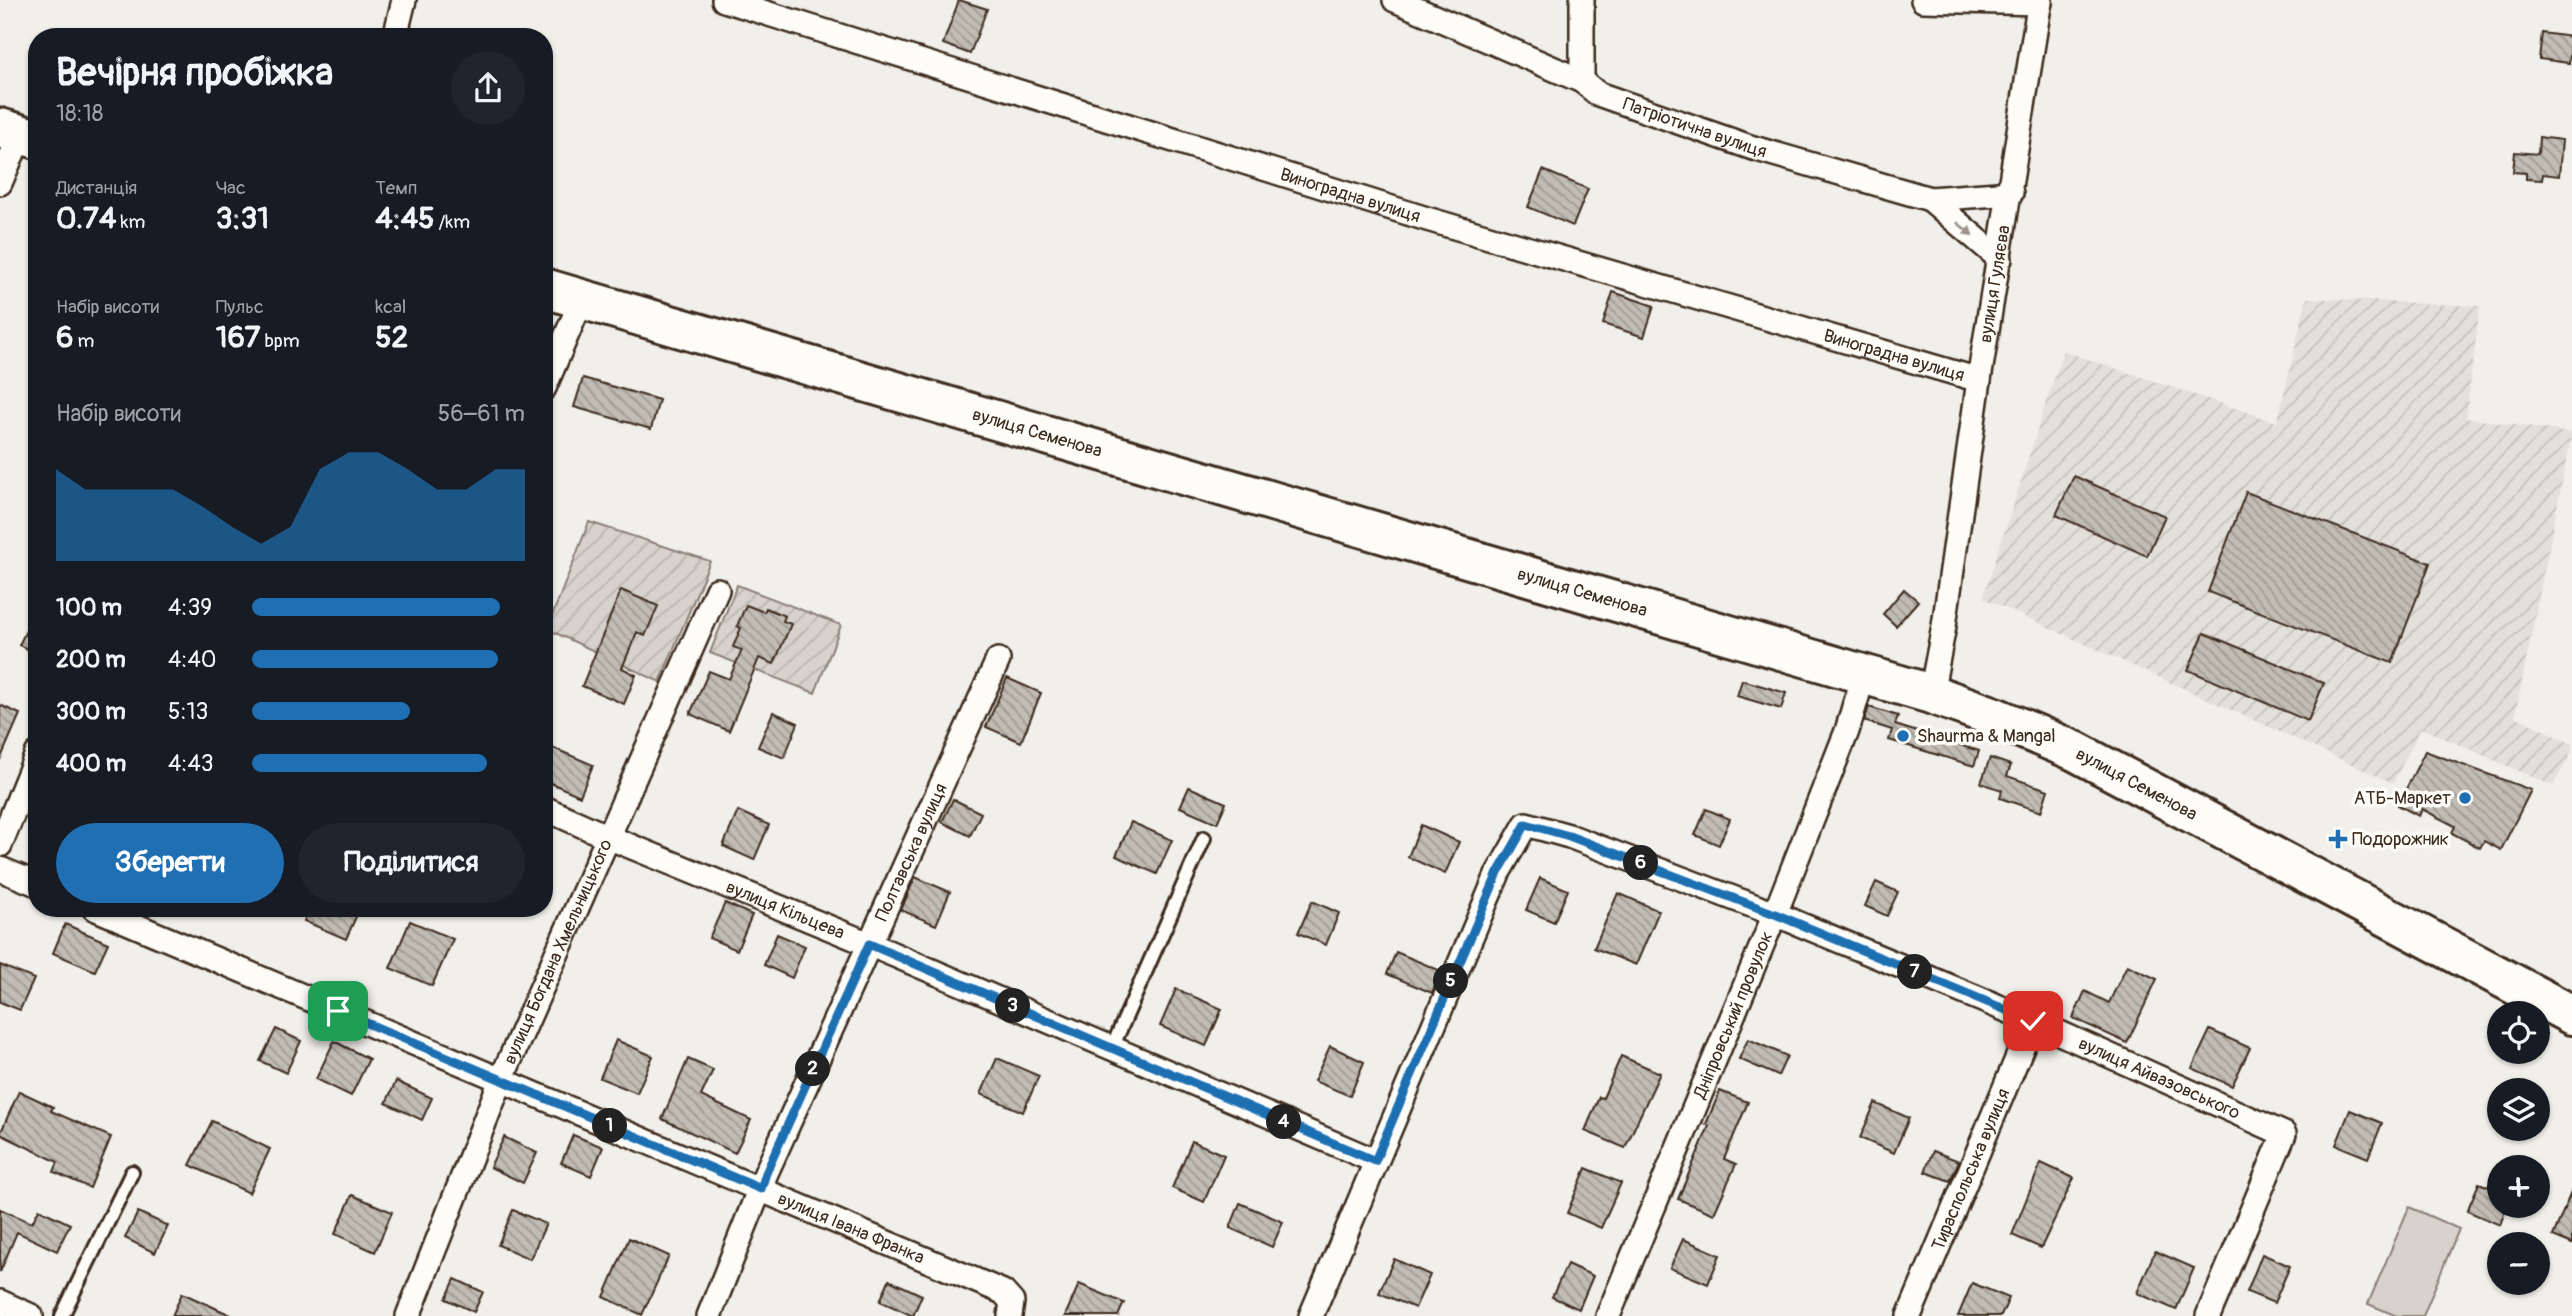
<!DOCTYPE html>
<html lang="uk">
<head>
<meta charset="utf-8">
<style>
  :root { --surface:#171b24; --page:#20242c; --text:#f1f3f6; --muted:#9ea1a6; --accent:#1f6fb2 }
  body { margin:0; font-family:Pangolin,sans-serif; background:var(--page); color:var(--text); height:100vh; display:flex; flex-direction:column; font-size:26px; white-space:nowrap }
  * { box-sizing:border-box; margin:0 }
  p { font-size:23px; color:var(--muted) }
  .icon { flex:none; width:38px; height:38px; fill:none; stroke:currentColor; stroke-width:2; stroke-linecap:round; stroke-linejoin:round }
  .map { position:relative; flex:1; overflow:hidden }
  .panel { position:absolute; left:28px; top:28px; width:525px; height:889px; display:flex; flex-direction:column; background:var(--surface); border-radius:28px; box-shadow:0 2px 5px #0004 }
  .panel>* { flex:none }
  .tools { position:absolute; left:2487px; top:1001px; display:grid; gap:14px }
  .tools a { display:grid; place-items:center; width:63px; height:63px; border-radius:50%; background:var(--surface); box-shadow:0 2px 5px #0004; font-size:35px }
  .pin { position:absolute; display:grid; place-items:center; width:60px; height:60px; color:#fff; margin:-30px; border-radius:14px; box-shadow:0 4px 10px #0006 }
  .km { position:absolute; width:35px; height:35px; margin:-18px; border-radius:50%; background:#222; color:#fff; font-size:19px; line-height:35px; text-align:center }
  .round { display:grid; place-items:center; flex:none; width:74px; height:74px; border-radius:37px; background:var(--page) }
  .overview { display:flex; align-items:center; justify-content:space-between; height:119px; padding:0 28px }
  h1 { font-size:38px; font-weight:700; line-height:52px }
  .stats { display:grid; grid-template-columns:repeat(3,1fr); gap:10px; height:119px; padding:7px 28px }
  .stats div { display:grid; align-content:center }
  .stats b { font-size:30px; font-weight:700 }
  .stats small { font-size:19px; font-weight:400 }
  .stats p { font-size:19px }
  .chart { height:196px; padding:14px 28px }
  .chart p { display:flex; justify-content:space-between }
  .chart svg { width:100%; height:126px; margin-top:7px; fill:var(--accent); opacity:.7 }
  .button { display:flex; gap:14px; margin-top:auto; padding:14px 28px }
  .button a { flex:1; height:80px; border-radius:42px; background:var(--accent); color:#fff; font-size:28px; font-weight:700; line-height:80px; text-align:center }
  .button a+a { background:var(--page); color:var(--text) }
  ul { padding:0 28px; list-style:none; font-size:23px }
  li { display:grid; grid-template-columns:112px 84px 1fr; align-items:center; height:52px }
  li i { height:18px; border-radius:9px; background:var(--accent) }
  .map>svg:first-child { display:block }
  .industrial { fill:url(#industrial-furrows) }
  .garden { fill:url(#garden-furrows); stroke:#897e75; stroke-width:2 }
  .pitch { fill:#d7d2cc; stroke:#897e75; stroke-width:2 }
  .building { fill:url(#building-back-hatch); stroke:#3b2a1e; stroke-width:2 }
  .lines { fill:none; stroke-linecap:round; stroke-linejoin:round }
  .service-casing { stroke:#3b2a1e; stroke-width:18 }
  .minor-casing { stroke:#3b2a1e; stroke-width:28 }
  .trunk-casing { stroke:#3b2a1e; stroke-width:44 }
  .service { stroke:#fdfcf7; stroke-width:12 }
  .minor { stroke:#fdfcf7; stroke-width:23 }
  .trunk { stroke:#fdfcf7; stroke-width:38 }
  .oneway { fill:#9c938a }
  .route-casing { stroke:#fff; stroke-width:14 }
  .route { stroke:#1f6fb2; stroke-width:9 }
  .poi-dot { fill:#1f6fb2; stroke:#fdfcf7; stroke-width:2.5 }
  .labels { text-anchor:middle; dominant-baseline:central; stroke-width:7; stroke-linejoin:round; paint-order:stroke }
  .street-label { font-size:18px; fill:#3b2a1e; stroke:#fdfcf7 }
  .poi-label { font-size:18px; fill:#3b2a1e; stroke:#fdfcf7; text-anchor:start }
</style>
</head>
<body>
<div class="map">
<svg width="2572" height="1316" viewBox="0 0 2572 1316">
  <defs>
    <pattern id="industrial-furrows" width="10" height="10" patternUnits="userSpaceOnUse" patternTransform="scale(1.75)"><rect width="10" height="10" fill="#e3e0da"/><path d="M-1 1l2-2M0 10L10 0M9 11l2-2" fill="none" stroke="#c4c0bb"/></pattern>
    <pattern id="garden-furrows" width="10" height="10" patternUnits="userSpaceOnUse" patternTransform="scale(1.75)"><rect width="10" height="10" fill="#d7d2cc"/><path d="M-1 1l2-2M0 10L10 0M9 11l2-2" fill="none" stroke="#b9b4af"/></pattern>
    <pattern id="building-back-hatch" width="6" height="6" patternUnits="userSpaceOnUse" patternTransform="scale(1.75)"><rect width="6" height="6" fill="#c1bcb4"/><path d="M-1 5l2 2M0 0l6 6M5-1l2 2" fill="none" stroke="#9e9992"/></pattern>
  </defs>
  <rect width="100%" height="100%" fill="#f1efea"/>
  <filter id="ink" filterUnits="userSpaceOnUse"><feTurbulence type="fractalNoise" baseFrequency=".0143" numOctaves="2"/><feDisplacementMap in="SourceGraphic" scale="14" xChannelSelector="R" yChannelSelector="G"/><feConvolveMatrix kernelMatrix="1 2 1 2 8 2 1 2 1" color-interpolation-filters="sRGB"/></filter>
  <g filter="url(#ink)">
    <polygon class="industrial" points="2307,298 2480,306 2466,418 2572,433 2515,716 2572,744 2572,751 2553,786 2421,728 2393,783 1983,598 2063,351 2277,422"/>
    <g class="garden">
      <polygon points="589,522 710,561 660,682 547,629"/>
      <polygon points="737,585 841,625 815,693 710,653"/>
    </g>
    <polygon class="pitch" points="2409,1207 2459,1229 2423,1316 2397,1316 2368,1304"/>
    <g class="building">
      <polygon points="959,0 987,9 970,54 943,44"/>
      <polygon points="2542,33 2572,37 2569,63 2539,59"/>
      <polygon points="2539,137 2562,140 2559,176 2543,174 2542,180 2526,179 2526,173 2513,172 2515,152 2538,154"/>
      <polygon points="1543,170 1588,189 1573,226 1528,207"/>
      <polygon points="1613,292 1654,306 1644,337 1603,324"/>
      <polygon points="583,378 659,400 651,429 574,407"/>
      <polygon points="2074,476 2165,516 2147,556 2056,515"/>
      <polygon points="2246,492 2430,563 2392,663 2208,592"/>
      <polygon points="1904,589 1918,601 1896,626 1883,614"/>
      <polygon points="621,590 658,606 645,636 637,632 622,668 636,675 624,704 582,686"/>
      <polygon points="746,605 764,612 766,608 785,616 783,621 791,624 774,664 759,658 729,731 690,714 709,671 729,679 742,650 733,647 741,628 737,626"/>
      <polygon points="37,608 37,654 19,645"/>
      <polygon points="2204,633 2324,683 2308,721 2188,670"/>
      <polygon points="1007,678 1041,693 1021,742 986,727"/>
      <polygon points="1742,680 1786,693 1781,709 1737,696"/>
      <polygon points="0,705 20,714 0,760"/>
      <polygon points="1869,707 1898,716 1895,725 1979,751 1974,766 1889,740 1892,730 1864,721"/>
      <polygon points="773,712 798,723 784,758 758,747"/>
      <polygon points="544,744 593,765 580,796 544,780"/>
      <polygon points="2425,751 2531,790 2501,850 2484,841 2480,848 2452,833 2455,826 2422,809 2419,816 2398,805"/>
      <polygon points="1990,758 2011,765 2007,776 2048,790 2041,812 2000,798 2002,790 1981,783"/>
      <polygon points="1189,787 1226,803 1217,823 1180,807"/>
      <polygon points="953,799 981,813 970,836 942,822"/>
      <polygon points="1706,809 1730,819 1719,845 1695,835"/>
      <polygon points="738,811 769,825 754,860 723,846"/>
      <polygon points="1131,822 1172,840 1157,874 1116,856"/>
      <polygon points="1421,825 1459,842 1445,874 1408,857"/>
      <polygon points="915,877 950,892 936,925 901,910"/>
      <polygon points="1540,878 1568,890 1554,922 1526,910"/>
      <polygon points="1876,882 1898,892 1887,916 1865,906"/>
      <polygon points="1618,893 1659,911 1636,965 1594,948"/>
      <polygon points="1312,901 1339,913 1326,945 1298,933"/>
      <polygon points="725,903 752,915 737,950 709,938"/>
      <polygon points="309,908 360,908 346,939 304,921"/>
      <polygon points="410,921 453,939 432,986 390,968"/>
      <polygon points="65,924 108,943 95,971 53,953"/>
      <polygon points="777,934 805,946 792,978 764,965"/>
      <polygon points="1396,952 1441,971 1432,993 1387,974"/>
      <polygon points="0,965 34,979 20,1010 0,1002"/>
      <polygon points="2127,965 2157,979 2127,1043 2073,1018 2085,991 2109,1003"/>
      <polygon points="1176,989 1222,1009 1206,1046 1160,1026"/>
      <polygon points="276,1029 301,1041 286,1073 260,1061"/>
      <polygon points="2210,1030 2250,1048 2232,1086 2192,1068"/>
      <polygon points="1748,1039 1787,1056 1778,1076 1739,1059"/>
      <polygon points="616,1040 653,1056 637,1093 600,1078"/>
      <polygon points="334,1041 369,1059 351,1096 316,1079"/>
      <polygon points="1330,1046 1364,1062 1350,1096 1314,1081"/>
      <polygon points="1621,1056 1660,1073 1625,1148 1585,1131 1599,1097 1603,1098"/>
      <polygon points="997,1058 1039,1076 1023,1112 981,1094"/>
      <polygon points="688,1059 713,1070 701,1096 751,1120 735,1153 662,1119"/>
      <polygon points="396,1081 432,1098 422,1120 386,1103"/>
      <polygon points="19,1091 53,1107 51,1111 111,1137 90,1188 54,1172 58,1162 0,1134"/>
      <polygon points="1720,1091 1748,1102 1724,1159 1736,1164 1714,1214 1678,1199 1709,1126 1706,1124"/>
      <polygon points="1875,1103 1909,1118 1894,1153 1860,1138"/>
      <polygon points="2350,1110 2382,1123 2368,1158 2336,1145"/>
      <polygon points="212,1121 270,1149 249,1193 190,1165"/>
      <polygon points="573,1135 603,1147 591,1176 561,1163"/>
      <polygon points="504,1137 537,1153 523,1183 490,1167"/>
      <polygon points="1192,1141 1224,1155 1204,1202 1172,1188"/>
      <polygon points="1933,1151 1959,1161 1950,1181 1925,1172"/>
      <polygon points="2041,1163 2074,1178 2041,1248 2012,1235"/>
      <polygon points="1586,1168 1621,1183 1601,1228 1567,1213"/>
      <polygon points="2479,1183 2499,1191 2499,1206 2507,1206 2500,1225 2467,1211"/>
      <polygon points="2572,1190 2572,1244 2553,1236"/>
      <polygon points="352,1195 392,1212 375,1252 335,1234"/>
      <polygon points="1240,1203 1283,1222 1272,1247 1230,1228"/>
      <polygon points="0,1209 32,1223 39,1209 70,1224 57,1251 17,1232 0,1272"/>
      <polygon points="513,1210 546,1224 530,1259 498,1245"/>
      <polygon points="138,1212 168,1226 155,1253 125,1238"/>
      <polygon points="629,1238 669,1256 642,1315 604,1297"/>
      <polygon points="1683,1239 1720,1255 1708,1284 1670,1268"/>
      <polygon points="2155,1251 2194,1268 2176,1310 2137,1293"/>
      <polygon points="2262,1254 2290,1266 2274,1303 2247,1292"/>
      <polygon points="1394,1259 1430,1275 1415,1308 1379,1293"/>
      <polygon points="1567,1264 1593,1276 1579,1309 1552,1297"/>
      <polygon points="455,1279 483,1292 474,1312 446,1299"/>
      <polygon points="889,1280 922,1295 913,1316 880,1301"/>
      <polygon points="1972,1283 2009,1298 2001,1316 1958,1316"/>
      <polygon points="1079,1284 1124,1303 1118,1316 1065,1316"/>
      <polygon points="182,1293 233,1316 172,1316"/>
    </g>
    <g class="lines">
      <g class="service-casing">
        <g id="service">
          <polyline points="1112,1048 1204,838"/>
          <polyline points="62,1316 132,1172"/>
        </g>
      </g>
      <g class="minor-casing">
        <g id="minor">
          <path id="s1" d="M724,0l703,219 552,161"/>
          <path id="s2" d="M1395,0l187,81 16,13 152,53 180,52 81,-6"/>
          <polyline points="1923,0 2040,3"/>
          <polyline points="395,37 404,0"/>
          <polyline points="1582,81 1582,0"/>
          <polyline points="0,183 21,134"/>
          <polyline points="1930,199 2000,259"/>
          <polyline points="544,388 582,299"/>
          <path id="s3" d="M1931,694l13,-68 35,-246 61,-380"/>
          <path id="s4" d="M544,808l64,29 261,107 506,217"/>
          <polyline points="0,845 37,754"/>
          <polyline points="0,869 37,884"/>
          <path id="s5" d="M94,908l909,384 9,10 -2,14"/>
          <polyline points="0,1302 31,1316"/>
          <path id="s6" d="M408,1316l93,-236 216,-490"/>
          <path id="s7" d="M709,1316l57,-143 232,-513"/>
          <path id="s8" d="M1311,1316l187,-443 28,-49 43,12 206,78 258,107 251,113 -76,182"/>
          <path id="s9" d="M1608,1316l167,-402 72,-183 17,-58"/>
          <path id="s10" d="M1909,1316l124,-295"/>
        </g>
      </g>
      <g class="trunk-casing">
        <g id="trunk">
          <polyline points="0,128 37,139"/>
          <path id="s11" d="M544,288l1387,406 64,23 80,34 497,264"/>
        </g>
      </g>
      <use href="#service" class="service"/>
      <use href="#minor" class="minor"/>
      <use href="#trunk" class="trunk"/>
    </g>
    <defs><path id="oneway-solid" d="M-6-.8H1V-3.2L6.5 0L1 3.2V.8H-6Z" transform="scale(1.75)"/></defs>
    <use class="oneway" href="#oneway-solid" transform="translate(1965 229) rotate(40)"/>
  </g>
  <g class="lines" filter="url(#ink)">
    <g class="route-casing">
      <polyline id="route" points="338,1011 761,1189 766,1173 869,944 1375,1161 1498,873 1526,824 1569,836 1775,914 2033,1021"/>
    </g>
    <use href="#route" class="route"/>
  </g>
  <g class="poi-dot">
    <circle cx="1903" cy="736" r="7"/>
    <circle cx="2465" cy="798" r="7"/>
    <path d="M2334.5 828.5h7v7h7v7h-7v7h-7v-7h-7v-7h7z"/>
  </g>
  <g class="labels">
    <g class="street-label">
      <text stroke="none"><textPath href="#s2" startOffset="327">Патріотична вулиця</textPath></text>
      <text stroke="none"><textPath href="#s1" startOffset="656">Виноградна вулиця</textPath></text>
      <text stroke="none"><textPath href="#s3" startOffset="415">вулиця Гуляєва</textPath></text>
      <text stroke="none"><textPath href="#s1" startOffset="1223">Виноградна вулиця</textPath></text>
      <text stroke="none"><textPath href="#s11" startOffset="514">вулиця Семенова</textPath></text>
      <text stroke="none"><textPath href="#s11" startOffset="1082">вулиця Семенова</textPath></text>
      <text stroke="none"><textPath href="#s11" startOffset="1670">вулиця Семенова</textPath></text>
      <text stroke="none"><textPath href="#s7" startOffset="506">Полтавська вулиця</textPath></text>
      <text stroke="none"><textPath href="#s4" startOffset="262">вулиця Кільцева</textPath></text>
      <text stroke="none"><textPath href="#s6" startOffset="394">вулиця Богдана Хмельницького</textPath></text>
      <text stroke="none"><textPath href="#s9" startOffset="326">Дніпровський провулок</textPath></text>
      <text stroke="none"><textPath href="#s8" startOffset="1220">вулиця Айвазовського</textPath></text>
      <text stroke="none"><textPath href="#s10" startOffset="159">Тираспольська вулиця</textPath></text>
      <text stroke="none"><textPath href="#s5" startOffset="822">вулиця Івана Франка</textPath></text>
    </g>
    <g class="poi-label">
      <text x="1917" y="736">Shaurma &amp; Mangal</text>
      <text x="2451" y="798" text-anchor="end">АТБ-Маркет</text>
      <text x="2352" y="839">Подорожник</text>
    </g>
  </g>
</svg>
<div class="tools">
<a><svg class="icon" aria-label="locate" viewBox="0 0 24 24"><circle cx="12" cy="12" r="6"/><path d="M12 2v4M12 18v4M2 12h4M18 12h4"/></svg></a>
<a><svg class="icon" aria-label="layers" viewBox="0 0 24 24"><path d="M12 4l9 5-9 5-9-5zM3 14l9 5 9-5"/></svg></a>
<a>+</a>
<a>−</a>
</div>
<div class="pin" style="left:338px;top:1011px;background:#1e9e55"><svg class="icon" aria-label="arrive" viewBox="0 0 24 24"><path d="M6 21V4h12l-3 4 3 4H6"/></svg></div>
<div class="pin" style="left:2033px;top:1021px;background:#d93025"><svg class="icon" aria-label="check" viewBox="0 0 24 24"><path d="M5 12l5 5 9-10"/></svg></div>
<b class="km" style="left:610px;top:1126px">1</b>
<b class="km" style="left:813px;top:1069px">2</b>
<b class="km" style="left:1013px;top:1006px">3</b>
<b class="km" style="left:1284px;top:1122px">4</b>
<b class="km" style="left:1451px;top:981px">5</b>
<b class="km" style="left:1641px;top:863px">6</b>
<b class="km" style="left:1915px;top:972px">7</b>
<section class="panel">
<div class="overview"><div><h1>Вечірня пробіжка</h1><p>18:18</p></div><a class="round"><svg class="icon" aria-label="share" viewBox="0 0 24 24"><path d="M12 15V3M7 8l5-5 5 5M5 13v7h14v-7"/></svg></a></div>
<div class="stats">
<div><p>Дистанція</p><b>0.74<small> km</small></b></div>
<div><p>Час</p><b>3:31</b></div>
<div><p>Темп</p><b>4:45<small> /km</small></b></div>
</div>
<div class="stats">
<div><p>Набір висоти</p><b>6<small> m</small></b></div>
<div><p>Пульс</p><b>167<small> bpm</small></b></div>
<div><p>kcal</p><b>52</b></div>
</div>
<div class="chart"><p><span>Набір висоти</span>56–61 m</p>
<svg viewBox="0 0 160 44" preserveAspectRatio="none"><path d="M0 44V12L10 19L20 19L30 19L40 19L50 25L60 32L70 38L80 32L90 12L100 6L110 6L120 12L130 19L140 19L150 12L160 12V44z"/></svg>
</div>
<ul>
<li><b>100 m</b>4:39<i style="width:91%"></i></li>
<li><b>200 m</b>4:40<i style="width:90%"></i></li>
<li><b>300 m</b>5:13<i style="width:58%"></i></li>
<li><b>400 m</b>4:43<i style="width:86%"></i></li>
</ul>
<div class="button"><a>Зберегти</a><a>Поділитися</a></div>
</section>
</div>
</body>
</html>
